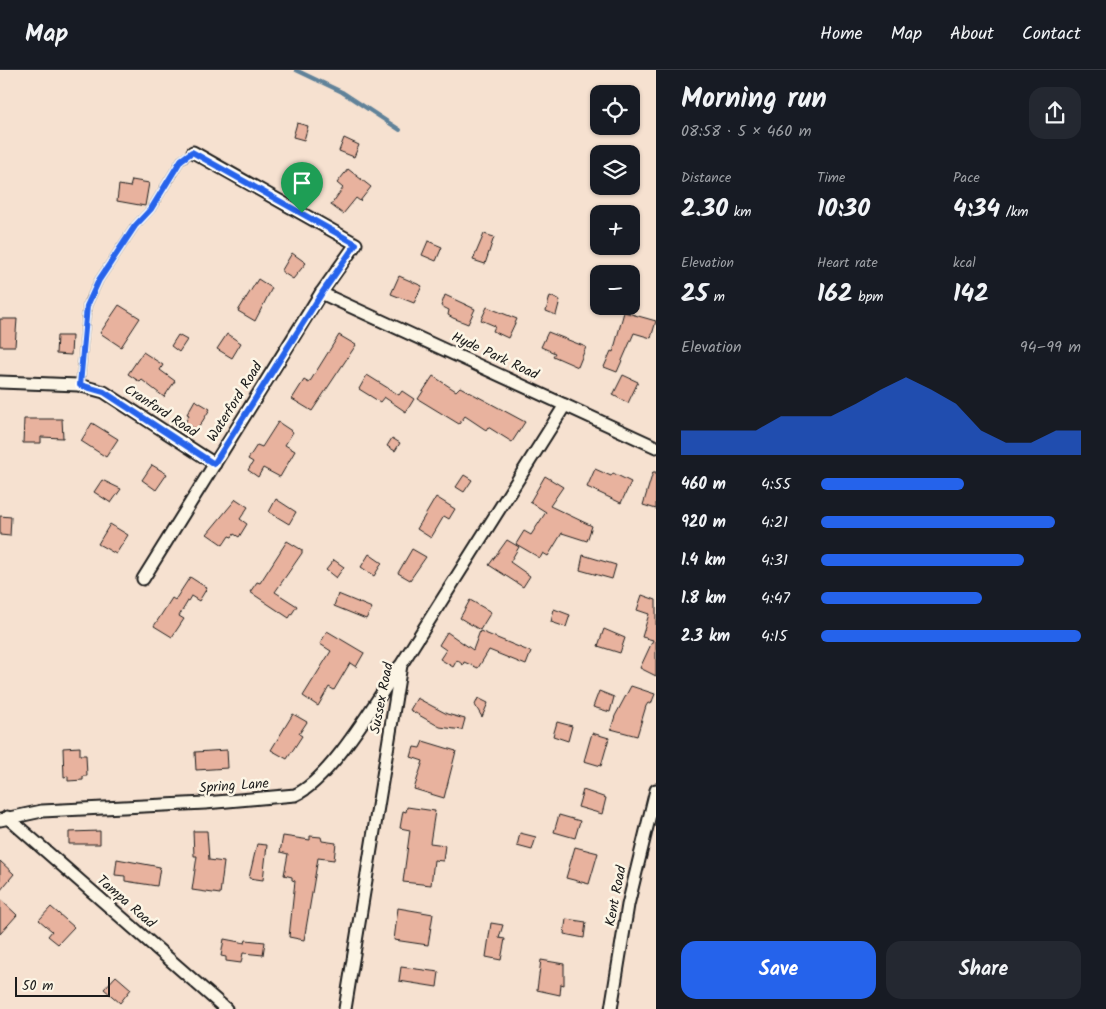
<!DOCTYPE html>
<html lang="en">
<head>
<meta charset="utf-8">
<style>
  :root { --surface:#171b24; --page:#242831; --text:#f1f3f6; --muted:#9ea1a6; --line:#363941; --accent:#2563eb }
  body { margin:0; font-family:Kalam,sans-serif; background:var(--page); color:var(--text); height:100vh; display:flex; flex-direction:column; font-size:19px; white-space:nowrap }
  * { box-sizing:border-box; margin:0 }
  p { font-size:16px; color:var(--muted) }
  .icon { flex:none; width:28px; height:28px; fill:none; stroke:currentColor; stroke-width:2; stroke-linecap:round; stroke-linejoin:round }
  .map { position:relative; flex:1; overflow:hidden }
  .panel { display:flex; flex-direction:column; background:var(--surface); width:450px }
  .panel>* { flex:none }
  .tools { position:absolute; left:590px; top:15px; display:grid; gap:10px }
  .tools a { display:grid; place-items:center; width:50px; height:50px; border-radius:10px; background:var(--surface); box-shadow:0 1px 4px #0004; font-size:25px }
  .scale { position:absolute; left:15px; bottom:12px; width:95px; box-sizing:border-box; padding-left:5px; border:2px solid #1c1c1c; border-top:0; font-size:14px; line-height:18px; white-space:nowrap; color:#1c1c1c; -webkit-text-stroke:4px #fcf5e5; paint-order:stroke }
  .pin { position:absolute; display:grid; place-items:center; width:42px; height:42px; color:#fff; margin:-51px -21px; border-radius:50% 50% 50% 0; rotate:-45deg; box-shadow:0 0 5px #0007 }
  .pin .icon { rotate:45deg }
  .round { display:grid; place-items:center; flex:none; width:52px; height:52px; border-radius:15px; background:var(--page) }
  .summary { display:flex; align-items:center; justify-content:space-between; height:85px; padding:0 25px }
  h1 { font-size:28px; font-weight:700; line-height:38px }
  .metrics { display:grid; grid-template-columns:repeat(3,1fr); gap:8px; height:85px; padding:5px 25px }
  .metrics div { display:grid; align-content:center }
  .metrics b { font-size:25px; font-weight:700 }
  .metrics small { font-size:14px; font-weight:400 }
  .metrics p { font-size:14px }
  .chart { height:140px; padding:10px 25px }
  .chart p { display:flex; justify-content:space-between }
  .chart svg { width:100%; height:90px; margin-top:5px; fill:var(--accent); opacity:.7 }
  .button { display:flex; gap:10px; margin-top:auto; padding:10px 25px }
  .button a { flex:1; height:58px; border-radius:15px; background:var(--accent); color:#fff; font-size:20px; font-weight:700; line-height:58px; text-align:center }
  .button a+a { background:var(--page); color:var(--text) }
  ul { padding:0 25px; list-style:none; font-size:16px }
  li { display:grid; grid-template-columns:80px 60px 1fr; align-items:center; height:38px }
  li i { height:12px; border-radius:6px; background:var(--accent) }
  header { display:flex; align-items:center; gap:30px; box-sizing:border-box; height:70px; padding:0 25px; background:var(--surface); border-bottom:1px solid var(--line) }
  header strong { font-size:24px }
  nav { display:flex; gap:28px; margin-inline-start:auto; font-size:18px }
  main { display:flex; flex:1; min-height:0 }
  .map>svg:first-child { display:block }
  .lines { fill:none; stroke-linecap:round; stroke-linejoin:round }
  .stream { stroke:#608299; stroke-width:4 }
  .building { fill:#e8b29e; stroke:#1c1c1c }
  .service-casing { stroke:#1c1c1c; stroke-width:9 }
  .minor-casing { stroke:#1c1c1c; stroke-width:15 }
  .service { stroke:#fcf5e5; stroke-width:5.5 }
  .minor { stroke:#fcf5e5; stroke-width:11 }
  .route-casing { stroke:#fff; stroke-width:10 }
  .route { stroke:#2563eb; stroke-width:6 }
  .labels { text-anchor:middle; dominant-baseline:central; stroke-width:5; stroke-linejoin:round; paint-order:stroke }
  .street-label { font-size:14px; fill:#1c1c1c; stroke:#fcf5e5 }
</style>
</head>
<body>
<header>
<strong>Map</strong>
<nav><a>Home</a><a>Map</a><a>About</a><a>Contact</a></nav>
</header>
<main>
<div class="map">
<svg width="656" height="939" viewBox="0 0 656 939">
  <rect width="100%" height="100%" fill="#f6e1d0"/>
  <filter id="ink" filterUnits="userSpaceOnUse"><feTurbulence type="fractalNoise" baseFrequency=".02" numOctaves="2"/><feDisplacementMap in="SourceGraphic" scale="10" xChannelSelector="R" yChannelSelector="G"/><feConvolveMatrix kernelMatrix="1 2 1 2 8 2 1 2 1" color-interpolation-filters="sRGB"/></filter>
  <g filter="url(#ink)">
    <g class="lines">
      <polyline class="stream" points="296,0 342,22 400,60"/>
    </g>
    <g class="building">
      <polygon points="297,53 308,56 304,70 293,67"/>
      <polygon points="344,68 359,75 354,87 339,81"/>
      <polygon points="348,99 371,117 360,131 356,128 343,144 331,135 343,118 337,113"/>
      <polygon points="132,110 149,113 145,136 117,131 119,115 130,117"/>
      <polygon points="484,164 494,167 485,194 473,190"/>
      <polygon points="428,171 442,177 436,191 422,185"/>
      <polygon points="292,183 306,193 293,209 282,202 282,200"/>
      <polygon points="399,206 422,216 414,233 391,224"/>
      <polygon points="258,209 272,218 255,251 238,241"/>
      <polygon points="445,225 475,239 468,254 453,248 448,245 449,240 441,236"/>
      <polygon points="550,226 560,230 556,245 546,241"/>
      <polygon points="119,235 140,248 121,277 100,263"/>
      <polygon points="487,237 517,249 508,268 493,261 495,256 481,250"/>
      <polygon points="624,242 656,251 651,268 634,263 617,302 604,297 611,281 613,282"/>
      <polygon points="0,249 17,249 15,276 0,276"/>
      <polygon points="548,262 586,277 578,297 553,286 555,283 541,277"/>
      <polygon points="227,264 241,273 232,288 217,279"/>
      <polygon points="178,265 187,270 179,282 171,276"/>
      <polygon points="339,265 356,275 312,341 292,329 304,310 309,313"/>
      <polygon points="57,266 72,266 71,285 56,284"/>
      <polygon points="143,282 163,295 160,300 175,311 164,327 142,310 140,312 128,304"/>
      <polygon points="367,305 399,325 402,321 414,329 406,342 384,327 380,332 359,319"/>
      <polygon points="623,305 638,312 628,333 613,325"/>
      <polygon points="433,306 456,321 460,317 525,352 512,372 488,357 486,360 465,346 459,354 418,329"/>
      <polygon points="195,330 210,339 197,360 185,353 189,345 187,344"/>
      <polygon points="24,349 62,349 63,368 41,367 41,373 23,373"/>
      <polygon points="278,352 293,362 285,375 295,381 280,407 263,398 258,407 248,400 253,392 248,389 257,375 262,377"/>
      <polygon points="92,353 118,369 106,387 81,371"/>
      <polygon points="392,368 400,373 395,381 387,376"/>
      <polygon points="152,395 167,404 156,420 142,410"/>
      <polygon points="595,399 611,406 613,403 631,412 621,433 587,417"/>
      <polygon points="653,402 656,402 656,439 643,435"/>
      <polygon points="464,405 472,410 464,422 456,417"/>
      <polygon points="545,406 563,417 550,436 592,456 587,471 562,463 548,486 543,483 540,488 516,474 524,461 531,465 546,442 530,432"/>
      <polygon points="102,410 121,419 111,433 94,422"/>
      <polygon points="436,427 455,439 449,449 444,446 431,468 417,459"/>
      <polygon points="236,429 248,437 240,449 247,454 239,467 234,464 232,467 229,466 223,475 207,464"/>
      <polygon points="276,429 296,442 289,454 269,442"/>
      <polygon points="0,446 11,447 10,466 0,465"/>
      <polygon points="110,454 128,465 116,484 98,474"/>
      <polygon points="507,470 519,477 510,492 530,506 523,517 489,495"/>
      <polygon points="287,471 302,480 302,483 275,522 297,536 289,548 250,522 257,512 260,513"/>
      <polygon points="412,479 426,487 410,510 398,503"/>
      <polygon points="369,484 382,493 374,506 361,497"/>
      <polygon points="583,485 616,495 612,509 580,500"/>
      <polygon points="334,490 344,497 336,508 326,500"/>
      <polygon points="190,507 207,518 199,531 191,526 179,546 184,549 172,567 154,556 172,528 175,530"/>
      <polygon points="338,524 372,538 366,549 334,536"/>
      <polygon points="642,525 656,530 656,606 640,598 653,570 642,567 649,544 637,540"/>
      <polygon points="470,530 491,542 480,560 460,548"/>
      <polygon points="554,539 570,545 566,557 551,552"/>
      <polygon points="604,559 625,568 620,583 598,576"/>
      <polygon points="327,561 364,583 356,597 350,593 334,620 329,617 318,636 303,626 331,581 320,574"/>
      <polygon points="480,561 531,582 526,595 489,580 478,598 464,592 463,595 457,590 453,597 440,589 446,580 439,575 447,562 473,580"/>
      <polygon points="631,616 655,624 651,634 648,633 646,636 637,666 611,659 615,646"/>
      <polygon points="599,621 614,627 610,642 593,637"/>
      <polygon points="417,628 447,644 465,649 462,660 440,657 410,640"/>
      <polygon points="478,628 488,633 482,647 475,635"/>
      <polygon points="293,644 307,652 299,664 302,666 287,689 271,680"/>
      <polygon points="557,652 572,656 568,671 553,666"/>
      <polygon points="592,663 609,668 601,696 584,691"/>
      <polygon points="423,671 456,681 444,728 414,719 423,691 411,687 414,677 420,678"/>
      <polygon points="80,677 80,685 86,685 87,706 83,706 83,710 68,711 68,706 64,707 63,678"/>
      <polygon points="227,680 228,698 196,700 195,682"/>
      <polygon points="583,720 606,728 602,744 578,737"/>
      <polygon points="407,737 435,741 430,773 445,775 443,791 434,790 431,815 403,812 410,760 400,758 403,741 406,742"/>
      <polygon points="559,745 580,751 575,768 554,762"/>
      <polygon points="100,761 100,774 69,774 69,762"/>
      <polygon points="193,761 207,761 209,790 224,792 220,824 192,820 197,786 194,786"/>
      <polygon points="520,763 536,767 532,780 517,776"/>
      <polygon points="283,766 310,770 310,766 321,767 322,771 336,773 334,790 318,788 304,870 289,867 295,811 292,810 292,807 284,805 288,784 280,782"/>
      <polygon points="257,774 267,775 263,810 249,808"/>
      <polygon points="575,777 598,783 589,814 566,808"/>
      <polygon points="117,789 160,797 157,816 125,811 125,806 115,805"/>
      <polygon points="0,791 14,804 0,821"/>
      <polygon points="0,829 17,845 0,864"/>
      <polygon points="51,837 74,857 58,874 48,866 52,861 39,850"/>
      <polygon points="398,838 433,844 428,875 394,870"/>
      <polygon points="566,849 586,852 584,868 564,864"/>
      <polygon points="491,853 503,855 499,868 505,869 501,890 486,887"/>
      <polygon points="224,869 245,873 246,870 265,872 263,885 243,883 241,893 226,891 226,887 221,886"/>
      <polygon points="541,890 564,894 564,915 561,914 560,925 537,920"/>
      <polygon points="401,897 439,902 437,917 399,911"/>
      <polygon points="116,906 131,919 120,933 104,919"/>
    </g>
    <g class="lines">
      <g class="service-casing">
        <polyline id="service" points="80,315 87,236 99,210 135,156 151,139 181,90 193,82"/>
      </g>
      <g class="minor-casing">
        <g id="minor">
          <polyline points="321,223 656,377"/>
          <polyline points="0,312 78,315 104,322 215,394"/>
          <polyline points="143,509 321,223 356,174 193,82"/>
          <polyline points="7,747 226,939"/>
          <path d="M0,750l42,-9 163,-8 90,-8c35,-15 81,-94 104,-128"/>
          <polyline points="345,939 401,595 565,335"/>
          <polyline points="611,939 628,835 656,720"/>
        </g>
      </g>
      <use href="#service" class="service"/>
      <use href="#minor" class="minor"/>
    </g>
  </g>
  <g class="lines" filter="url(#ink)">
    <g class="route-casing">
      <polygon id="route" points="192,82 356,174 322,223 214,394 104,322 80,315 87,236 99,210 135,156 151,139 181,90"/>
    </g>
    <use href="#route" class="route"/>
  </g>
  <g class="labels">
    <g class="street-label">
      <text transform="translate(495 286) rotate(25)">Hyde Park Road</text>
      <text transform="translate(235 332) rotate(-58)">Waterford Road</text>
      <text transform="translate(161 341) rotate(33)">Cranford Road</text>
      <text transform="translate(382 628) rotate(-79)">Sussex Road</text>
      <text transform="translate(234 716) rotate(-4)">Spring Lane</text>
      <text transform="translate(616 826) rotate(-79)">Kent Road</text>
      <text transform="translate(126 832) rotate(41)">Tampa Road</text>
    </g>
  </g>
</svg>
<div class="tools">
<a><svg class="icon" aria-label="locate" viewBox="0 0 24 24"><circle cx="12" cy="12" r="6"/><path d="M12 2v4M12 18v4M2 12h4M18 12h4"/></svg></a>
<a><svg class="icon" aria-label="layers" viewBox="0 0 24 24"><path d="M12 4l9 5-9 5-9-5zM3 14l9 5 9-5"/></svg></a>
<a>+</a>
<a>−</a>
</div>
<div class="scale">50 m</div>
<div class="pin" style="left:302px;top:143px;background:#1e9e55"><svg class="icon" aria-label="arrive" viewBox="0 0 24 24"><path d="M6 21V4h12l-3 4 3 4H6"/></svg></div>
</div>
<section class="panel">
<div class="summary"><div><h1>Morning run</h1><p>08:58 · 5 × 460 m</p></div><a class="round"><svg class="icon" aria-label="share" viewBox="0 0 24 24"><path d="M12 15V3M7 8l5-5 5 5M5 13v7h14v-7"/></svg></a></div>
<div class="metrics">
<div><p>Distance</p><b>2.30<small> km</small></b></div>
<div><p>Time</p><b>10:30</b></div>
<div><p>Pace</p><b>4:34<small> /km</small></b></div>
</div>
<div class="metrics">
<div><p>Elevation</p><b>25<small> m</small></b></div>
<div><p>Heart rate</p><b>162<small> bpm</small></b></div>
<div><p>kcal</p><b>142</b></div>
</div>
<div class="chart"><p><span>Elevation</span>94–99 m</p>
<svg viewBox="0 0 160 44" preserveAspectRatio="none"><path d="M0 44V32L10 32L20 32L30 32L40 25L50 25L60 25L70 19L80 12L90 6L100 12L110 19L120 32L130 38L140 38L150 32L160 32V44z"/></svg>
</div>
<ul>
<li><b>460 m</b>4:55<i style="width:55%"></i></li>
<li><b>920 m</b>4:21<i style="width:90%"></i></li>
<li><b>1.4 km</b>4:31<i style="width:78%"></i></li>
<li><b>1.8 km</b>4:47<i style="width:62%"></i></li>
<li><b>2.3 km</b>4:15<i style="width:100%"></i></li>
</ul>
<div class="button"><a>Save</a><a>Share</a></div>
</section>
</main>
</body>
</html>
